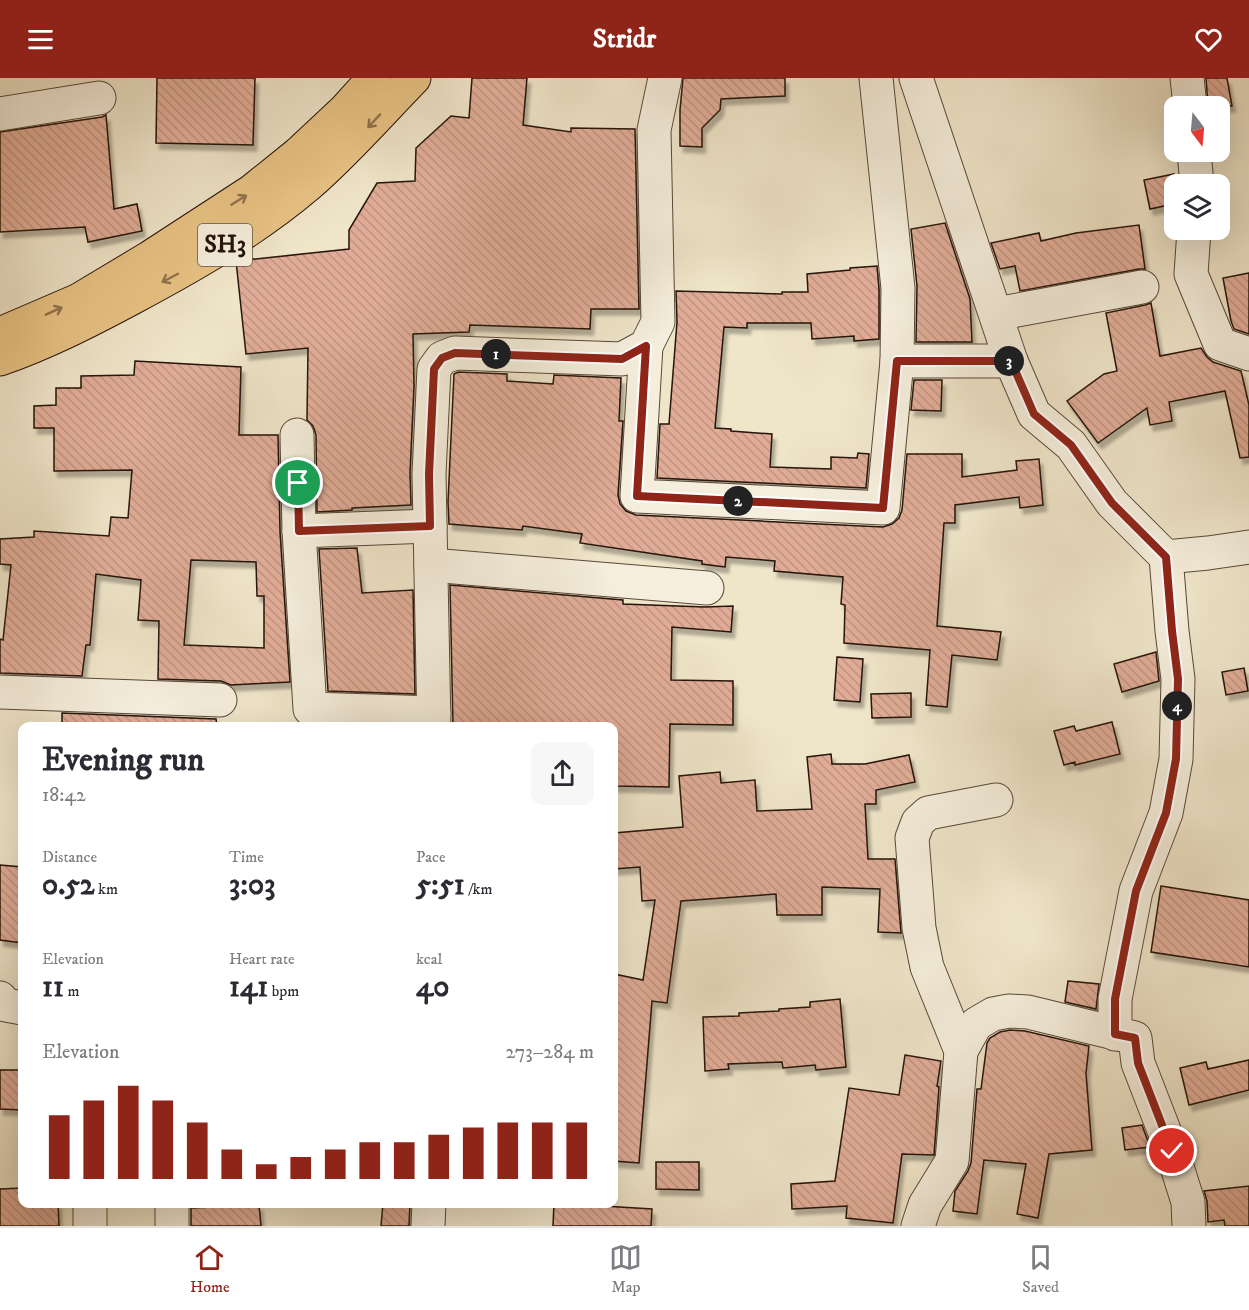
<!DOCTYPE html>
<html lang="en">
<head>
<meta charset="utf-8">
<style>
  :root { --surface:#fff; --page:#f7f7f7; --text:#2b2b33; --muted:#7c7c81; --line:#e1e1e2; --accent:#8f2418 }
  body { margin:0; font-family:"IM FELL DW Pica",serif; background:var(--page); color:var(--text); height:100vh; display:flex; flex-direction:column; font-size:22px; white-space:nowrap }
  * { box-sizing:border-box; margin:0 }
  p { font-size:20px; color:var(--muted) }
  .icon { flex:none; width:33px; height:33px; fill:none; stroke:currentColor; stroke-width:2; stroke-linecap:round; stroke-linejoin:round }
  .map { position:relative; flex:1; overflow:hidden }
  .panel { position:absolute; left:18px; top:644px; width:600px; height:486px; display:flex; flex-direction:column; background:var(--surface); border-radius:12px; box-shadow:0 6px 24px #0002 }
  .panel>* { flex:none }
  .needle { width:39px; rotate:164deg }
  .tools { position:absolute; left:1164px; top:18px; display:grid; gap:12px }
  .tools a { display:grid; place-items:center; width:66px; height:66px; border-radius:12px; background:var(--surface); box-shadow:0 6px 24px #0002; font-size:30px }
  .pin { position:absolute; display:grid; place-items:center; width:51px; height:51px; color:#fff; margin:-26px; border:3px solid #fff; border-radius:50%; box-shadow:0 2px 6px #0007 }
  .km { position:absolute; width:30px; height:30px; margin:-15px; border-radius:50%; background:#222; color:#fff; font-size:16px; line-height:30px; text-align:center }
  .round { display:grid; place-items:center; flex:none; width:63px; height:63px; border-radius:12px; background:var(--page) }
  .headline { display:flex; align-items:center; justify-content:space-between; height:102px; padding:0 24px }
  h1 { font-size:33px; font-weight:700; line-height:45px }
  .figures { display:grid; grid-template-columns:repeat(3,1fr); gap:9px; height:102px; padding:6px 24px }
  .figures div { display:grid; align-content:center }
  .figures b { font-size:30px; font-weight:700 }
  .figures small { font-size:16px; font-weight:400 }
  .figures p { font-size:16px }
  .chart { height:168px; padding:12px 24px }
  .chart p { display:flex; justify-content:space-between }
  .chart svg { width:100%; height:108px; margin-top:6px; stroke:var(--accent); stroke-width:6 }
  header { display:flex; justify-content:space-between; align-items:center; height:78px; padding:0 24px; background:var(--accent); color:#fff; font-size:27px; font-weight:700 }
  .tabs { display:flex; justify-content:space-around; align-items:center; height:84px; border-top:2px solid var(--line); background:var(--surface); font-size:16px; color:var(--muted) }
  .tabs a { display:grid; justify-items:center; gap:3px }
  .tabs .on { color:var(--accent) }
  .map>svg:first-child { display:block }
  .building { fill:url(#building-back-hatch); stroke:#251309; stroke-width:1.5; fill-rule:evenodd; filter:url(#shadow) }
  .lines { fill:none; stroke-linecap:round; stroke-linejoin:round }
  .minor-casing { stroke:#584839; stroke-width:35 }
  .major-casing { stroke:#251309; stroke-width:35 }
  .minor { stroke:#f5eedc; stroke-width:33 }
  .major { stroke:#e8c284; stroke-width:33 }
  .oneway { stroke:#90734d }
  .route-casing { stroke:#fff; stroke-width:12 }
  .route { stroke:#8f2418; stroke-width:8 }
  .labels { text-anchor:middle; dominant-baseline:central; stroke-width:4.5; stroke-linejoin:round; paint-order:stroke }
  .shield { fill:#f5eedc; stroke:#635548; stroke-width:1.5 }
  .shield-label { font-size:24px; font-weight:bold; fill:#251309 }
</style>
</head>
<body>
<header><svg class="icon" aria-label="menu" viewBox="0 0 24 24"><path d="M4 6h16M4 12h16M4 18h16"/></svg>Stridr<svg class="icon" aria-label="heart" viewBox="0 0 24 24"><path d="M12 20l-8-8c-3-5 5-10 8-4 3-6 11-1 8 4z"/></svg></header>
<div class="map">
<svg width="1249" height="1148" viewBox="0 0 1249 1148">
  <defs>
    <pattern id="building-back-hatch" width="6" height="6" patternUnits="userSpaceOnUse" patternTransform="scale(1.5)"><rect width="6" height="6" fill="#e0ac97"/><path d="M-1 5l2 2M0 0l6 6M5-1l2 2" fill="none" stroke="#c09381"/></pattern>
    <filter id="shadow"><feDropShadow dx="3.5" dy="6" stdDeviation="1.5" flood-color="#0004"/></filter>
  </defs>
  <rect width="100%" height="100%" fill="#efe5c9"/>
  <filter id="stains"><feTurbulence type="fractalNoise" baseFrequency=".00333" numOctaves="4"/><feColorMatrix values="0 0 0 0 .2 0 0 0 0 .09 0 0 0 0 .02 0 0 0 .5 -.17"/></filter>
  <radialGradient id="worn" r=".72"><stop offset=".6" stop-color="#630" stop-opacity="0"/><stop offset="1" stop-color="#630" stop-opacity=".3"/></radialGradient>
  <g class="building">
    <polygon points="157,0 255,0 253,67 156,65"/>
    <polygon points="472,0 527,0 523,47 571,54 571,50 635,51 639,231 591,231 590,251 470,247 469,254 413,256 414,308 410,395 411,427 352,430 352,432 317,434 316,357 313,348 307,342 308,270 246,276 236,183 349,171 349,152 377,105 415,103 416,70 451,38 469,40"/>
    <polygon points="683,0 785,0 785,18 721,21 720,32 702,50 702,69 680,68 680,32"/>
    <polygon points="1206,0 1227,0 1232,28 1208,28"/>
    <polygon points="106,37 114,131 137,126 142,153 88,164 85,149 0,154 0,54 102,39"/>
    <polygon points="1174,96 1174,126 1150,131 1144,102"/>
    <polygon points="945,145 970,221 972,264 916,264 917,208 911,151"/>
    <polygon points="1139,147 1145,191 1139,191 1020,213 1015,188 1000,191 991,165 1039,155 1041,163 1076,155"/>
    <polygon points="877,188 879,211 879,261 854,263 854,258 812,261 811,245 747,245 747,250 724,249 715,350 731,351 731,353 772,356 770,389 831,391 831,379 857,380 858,375 869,376 866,410 657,400 660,346 669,346 677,244 676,213 782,216 782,214 808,214 807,196 850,192 850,190"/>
    <polygon points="1249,195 1249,256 1234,251 1231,243 1223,200"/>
    <polygon points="1151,225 1160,278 1201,270 1207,279 1213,284 1241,293 1249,327 1249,379 1240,380 1225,313 1169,324 1172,343 1150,347 1147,330 1098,365 1067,323 1104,296 1117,293 1106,235 1145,227"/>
    <path d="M135,283l106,6 -2,68h39l2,97 10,150 -59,3 -10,-4 -63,-2 1,-58 -21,-1 3,-40 -45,-6 -6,71h-4l-4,31 -82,-3v-34l3,1 8,-75 -11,-1v-25l34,-2v-6l75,5 2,-19 17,1 4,-48 -78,1v-43h-20v-22l22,-1v-17h25v-12l53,-1zM191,482l65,2 1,34h7v52l-80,-3z"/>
    <polygon points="458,294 507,296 507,303 553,306 554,297 621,300 619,343 623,343 618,417 620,426 626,433 636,437 883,449 892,446 899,440 902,432 907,376 962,376 962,399 1017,392 1016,383 1039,381 1043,427 1020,430 1019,419 955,427 955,445 944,445 937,548 1001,554 997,582 952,577 947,629 926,627 930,572 844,565 845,527 841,526 843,499 774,493 775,483 726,479 725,489 702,486 702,483 580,465 582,456 523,448 522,452 449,446 448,424 454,296"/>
    <polygon points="914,302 942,302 941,333 911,332"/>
    <polygon points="357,470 362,515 413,512 415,616 328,613 319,471"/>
    <polygon points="450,507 623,522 623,526 705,529 733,528 731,554 672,549 671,602 733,603 733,647 670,646 669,709 614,708 614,648 570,648 570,646 527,647 527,648 453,648"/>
    <polygon points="1156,574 1159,603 1122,614 1114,586"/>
    <polygon points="837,579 863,581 860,624 834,622"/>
    <polygon points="1244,590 1248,613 1226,617 1222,594"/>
    <polygon points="911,615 911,639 872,640 871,616"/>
    <polygon points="62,635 216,641 217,648 62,648"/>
    <polygon points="1112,644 1120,676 1075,687 1075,684 1064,687 1054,653 1074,648 1076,653"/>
    <polygon points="831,676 832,686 865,686 909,677 915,704 876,712 876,726 865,726 868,781 895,781 901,855 878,854 880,811 822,809 822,837 777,837 776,816 681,823 667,925 652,923 639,1085 614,1083 614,896 643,902 655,822 642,823 640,789 614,791 614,755 683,749 679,698 720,694 721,705 755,702 757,733 812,731 807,679"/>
    <polygon points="0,787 22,789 22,865 0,862"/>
    <polygon points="1161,808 1249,822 1249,889 1151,874"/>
    <polygon points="1068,903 1099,906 1096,931 1065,924"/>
    <polygon points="840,921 846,989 816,992 815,987 783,990 782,984 728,986 729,991 705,993 703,939 739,938 739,935 779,933 779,931 810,929 810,924"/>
    <polygon points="1010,952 1025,953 1089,968 1086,995 1092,1072 1049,1076 1038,1140 1017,1136 1026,1086 984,1082 977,1136 953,1133 955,1113 968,1093 971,1085 977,1011 981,1011 987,965 990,960 1000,954"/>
    <polygon points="905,977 941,983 937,1008 939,1009 934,1077 902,1076 893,1145 846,1140 847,1128 792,1131 791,1106 835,1103 849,1010 899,1017"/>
    <polygon points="1249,982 1249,1012 1189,1027 1180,990 1206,984 1208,991"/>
    <polygon points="0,992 22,992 22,1032 0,1031"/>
    <polygon points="1142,1047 1150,1069 1125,1072 1122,1050"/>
    <polygon points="656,1084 699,1084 699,1112 656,1111"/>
    <polygon points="1249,1108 1249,1148 1225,1148 1224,1142 1208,1144 1207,1123 1204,1113"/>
    <polygon points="22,1110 22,1125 58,1125 59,1148 0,1148 0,1111"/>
    <polygon points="383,1125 410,1125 409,1148 381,1148"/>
    <polygon points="554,1125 652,1131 651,1148 553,1148"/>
    <polygon points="259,1127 261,1148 191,1148 191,1130"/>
  </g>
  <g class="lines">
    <g class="minor-casing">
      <g id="minor">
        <polyline points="916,0 1011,283 1034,336 1071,367 1112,425 1166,479 1208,475 1249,469"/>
        <polyline points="1187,0 1190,28"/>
        <polyline points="0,36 99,20"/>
        <polyline points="1194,74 1197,106"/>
        <polyline points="1194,152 1191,196 1220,266 1249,276"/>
        <polyline points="996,236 1142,209"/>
        <polyline points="646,268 637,418 883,430 897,283 898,210 876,0"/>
        <polyline points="897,283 1011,283"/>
        <polyline points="297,357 299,453 310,631 434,635"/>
        <polyline points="299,453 430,448"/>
        <polyline points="431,487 707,510"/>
        <polyline points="0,614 220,622"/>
        <polyline points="434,648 429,396 434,291 442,280 455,275 622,281 646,268 658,244 654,52 665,0"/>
        <polyline points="0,920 6,927 22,930"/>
        <polyline points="1115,956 1115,921 1136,813 1166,735 1176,681 1178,601 1172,553 1166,479"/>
        <polyline points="961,973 927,889 919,850 912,760 918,744 928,735 996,722"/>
        <polyline points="90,1125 90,1148"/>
        <polyline points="172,1125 172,1148"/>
        <polyline points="428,1148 429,1125"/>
        <polyline points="918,1148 925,1127 952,1083 961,973 976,946 993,936 1009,933 1028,934 1135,960 1138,985 1172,1073 1188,1124 1189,1148"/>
      </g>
    </g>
    <g class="major-casing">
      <g id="major">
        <polyline points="0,256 79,222 149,180 252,113 298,76 345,32 374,0"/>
        <path d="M0,281c46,-16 89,-38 132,-61 62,-33 123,-68 176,-113 38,-33 71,-71 106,-107"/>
      </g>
    </g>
    <use href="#minor" class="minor"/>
    <use href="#major" class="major"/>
  </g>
  <defs><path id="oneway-shaft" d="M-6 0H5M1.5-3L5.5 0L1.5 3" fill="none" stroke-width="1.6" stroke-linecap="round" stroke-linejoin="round" transform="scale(1.5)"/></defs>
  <g class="oneway">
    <use href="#oneway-shaft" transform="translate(374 43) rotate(133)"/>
    <use href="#oneway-shaft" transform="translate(239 122) rotate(-32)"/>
    <use href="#oneway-shaft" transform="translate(170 200) rotate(152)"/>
    <use href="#oneway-shaft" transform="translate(54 233) rotate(-24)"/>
  </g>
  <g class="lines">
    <g class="route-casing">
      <polyline id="route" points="298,405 299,453 430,448 429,396 434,291 442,280 455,275 622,281 646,268 637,418 883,430 897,283 1011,283 1034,336 1071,367 1112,425 1166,479 1172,553 1178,601 1176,681 1166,735 1136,813 1115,921 1115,956 1135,960 1138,985 1172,1073"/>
    </g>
    <use href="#route" class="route"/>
  </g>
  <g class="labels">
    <rect class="shield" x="198" y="146" width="54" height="42" rx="4.5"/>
    <g class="shield-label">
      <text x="225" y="167">SH3</text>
    </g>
  </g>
  <rect width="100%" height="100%" filter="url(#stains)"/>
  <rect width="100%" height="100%" fill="url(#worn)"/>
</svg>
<div class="tools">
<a><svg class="needle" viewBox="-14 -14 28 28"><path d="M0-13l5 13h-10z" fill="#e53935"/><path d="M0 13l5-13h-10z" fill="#7c7c81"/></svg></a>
<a><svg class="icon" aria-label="layers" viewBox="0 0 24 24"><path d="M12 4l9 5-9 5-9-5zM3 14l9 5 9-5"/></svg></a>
</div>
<div class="pin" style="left:298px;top:405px;background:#1e9e55"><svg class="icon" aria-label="arrive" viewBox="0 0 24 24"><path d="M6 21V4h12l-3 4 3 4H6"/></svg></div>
<div class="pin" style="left:1172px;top:1073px;background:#d93025"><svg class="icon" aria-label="check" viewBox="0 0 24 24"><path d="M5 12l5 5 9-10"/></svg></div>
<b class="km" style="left:496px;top:276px">1</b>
<b class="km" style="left:738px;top:423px">2</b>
<b class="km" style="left:1009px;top:283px">3</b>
<b class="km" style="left:1177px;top:628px">4</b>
<section class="panel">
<div class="headline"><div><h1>Evening run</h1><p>18:42</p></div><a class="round"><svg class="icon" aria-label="share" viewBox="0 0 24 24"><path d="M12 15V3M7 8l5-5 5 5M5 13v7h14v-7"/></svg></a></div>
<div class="figures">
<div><p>Distance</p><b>0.52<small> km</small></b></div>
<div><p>Time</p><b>3:03</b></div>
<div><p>Pace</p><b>5:51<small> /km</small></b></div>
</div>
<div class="figures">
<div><p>Elevation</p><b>11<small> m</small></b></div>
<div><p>Heart rate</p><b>141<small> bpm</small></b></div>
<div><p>kcal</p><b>40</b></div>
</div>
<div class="chart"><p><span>Elevation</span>273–284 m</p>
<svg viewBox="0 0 160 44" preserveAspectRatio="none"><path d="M5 44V18M15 44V12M25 44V6M35 44V12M45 44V21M55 44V32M65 44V38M75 44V35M85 44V32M95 44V29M105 44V29M115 44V26M125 44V23M135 44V21M145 44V21M155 44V21"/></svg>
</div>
</section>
</div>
<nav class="tabs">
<a class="on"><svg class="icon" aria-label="home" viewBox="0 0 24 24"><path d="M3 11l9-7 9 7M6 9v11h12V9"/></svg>Home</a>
<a><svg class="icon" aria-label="map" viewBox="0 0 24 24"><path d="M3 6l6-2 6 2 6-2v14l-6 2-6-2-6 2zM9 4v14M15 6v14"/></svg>Map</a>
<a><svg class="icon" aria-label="saved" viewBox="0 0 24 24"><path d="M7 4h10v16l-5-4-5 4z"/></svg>Saved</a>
</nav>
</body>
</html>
